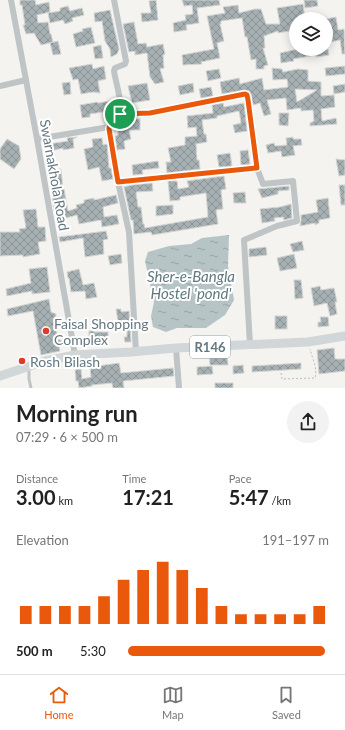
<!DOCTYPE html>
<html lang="en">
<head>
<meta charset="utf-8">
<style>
  :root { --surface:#fff; --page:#f2f2f2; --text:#222; --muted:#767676; --line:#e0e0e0; --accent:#ea580c }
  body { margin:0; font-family:Lato,sans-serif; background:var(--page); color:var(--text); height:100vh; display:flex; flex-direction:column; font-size:15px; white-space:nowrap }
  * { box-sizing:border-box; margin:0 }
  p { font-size:13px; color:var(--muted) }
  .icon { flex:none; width:22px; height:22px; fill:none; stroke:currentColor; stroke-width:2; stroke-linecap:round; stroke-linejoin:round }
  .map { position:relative; height:388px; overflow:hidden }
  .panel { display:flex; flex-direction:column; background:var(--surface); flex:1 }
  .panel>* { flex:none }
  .fabs { position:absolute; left:289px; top:12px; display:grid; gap:8px }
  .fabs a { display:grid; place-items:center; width:44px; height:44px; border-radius:50%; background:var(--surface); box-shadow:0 2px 10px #0003; font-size:20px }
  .pin { position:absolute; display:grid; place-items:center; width:34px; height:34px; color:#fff; margin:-17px; border:2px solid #fff; border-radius:50%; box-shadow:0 1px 4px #0007 }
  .round { display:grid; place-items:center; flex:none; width:42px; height:42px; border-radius:21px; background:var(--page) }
  .head { display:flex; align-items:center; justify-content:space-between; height:68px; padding:0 16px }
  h1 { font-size:22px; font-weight:700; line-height:30px }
  .figures { display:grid; grid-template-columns:repeat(3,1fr); gap:6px; height:68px; padding:4px 16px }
  .figures div { display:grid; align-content:center }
  .figures b { font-size:20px; font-weight:700 }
  .figures small { font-size:11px; font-weight:400 }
  .figures p { font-size:11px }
  .chart { height:112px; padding:8px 16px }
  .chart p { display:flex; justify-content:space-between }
  .chart svg { width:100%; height:72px; margin-top:4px; stroke:var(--accent); stroke-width:6 }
  ul { padding:0 16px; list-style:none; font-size:13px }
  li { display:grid; grid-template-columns:64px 48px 1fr; align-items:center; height:30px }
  li i { height:10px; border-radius:5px; background:var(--accent) }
  .tabs { display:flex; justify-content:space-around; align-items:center; height:56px; border-top:1px solid var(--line); background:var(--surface); font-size:11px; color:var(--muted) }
  .tabs a { display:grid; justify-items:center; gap:2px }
  .tabs .on { color:var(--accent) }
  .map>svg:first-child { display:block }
  .water { fill:url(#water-ripples) }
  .building { fill:url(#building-cross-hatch); stroke:#d5d5d3; fill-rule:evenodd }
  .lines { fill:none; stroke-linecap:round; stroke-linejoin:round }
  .path { stroke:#b9bcbd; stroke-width:1; stroke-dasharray:2 2; stroke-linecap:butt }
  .service { stroke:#bfc4c6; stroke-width:3 }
  .minor { stroke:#bfc4c6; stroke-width:6 }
  .primary { stroke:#d1d6d9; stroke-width:9 }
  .route-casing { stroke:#fff; stroke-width:8 }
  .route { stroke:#ea580c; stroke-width:5 }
  .poi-dot { fill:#dd3b26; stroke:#fff; stroke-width:1.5 }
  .labels { text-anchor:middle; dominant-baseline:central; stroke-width:4; stroke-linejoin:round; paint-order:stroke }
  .shield { fill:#fff; stroke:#92a0a6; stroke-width:1 }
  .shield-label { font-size:13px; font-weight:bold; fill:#647780 }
  .street-label { font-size:14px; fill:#647780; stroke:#fff }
  .poi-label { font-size:14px; fill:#647780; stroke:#fff; text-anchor:start }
  .water-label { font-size:15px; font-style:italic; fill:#5f797e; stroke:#fff }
</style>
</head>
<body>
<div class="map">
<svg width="345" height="388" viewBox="0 0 345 388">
  <defs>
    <pattern id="water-ripples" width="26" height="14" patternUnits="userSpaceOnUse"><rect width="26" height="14" fill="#b6c4c6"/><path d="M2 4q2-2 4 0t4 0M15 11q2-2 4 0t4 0" fill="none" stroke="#98a4a6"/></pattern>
    <pattern id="building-cross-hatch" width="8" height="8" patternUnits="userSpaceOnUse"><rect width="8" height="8" fill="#a6b0b2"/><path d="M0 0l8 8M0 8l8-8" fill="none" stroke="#8b9496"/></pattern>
  </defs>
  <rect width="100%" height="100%" fill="#f4f3f0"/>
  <polygon class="water" points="229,235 228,266 234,300 225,315 206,328 177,328 166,332 153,327 151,316 154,302 145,261 148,252 169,246 191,244 202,238"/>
  <g class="building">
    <polygon points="20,0 35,0 36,5 49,2 50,12 37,15 38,23 48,22 50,34 51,34 53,42 41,45 34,33 26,34 23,25 25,25 22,5 20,5"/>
    <polygon points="156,0 158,20 142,22 141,13 151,13 149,1"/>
    <polygon points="182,0 219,0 220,5 197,8 199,23 186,25 187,30 174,32 173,23 186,20 185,15 193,14 192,5 184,6"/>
    <polygon points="304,0 317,0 318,6 305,8"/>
    <polygon points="303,4 305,19 296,19 296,30 278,33 278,31 264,36 265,48 263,48 268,65 264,66 264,69 256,69 256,59 251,60 247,37 245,37 242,18 221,21 221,24 220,24 224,41 217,43 220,58 201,62 202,64 183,65 182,55 214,49 207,16 225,13 223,7 238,5 239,13 255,9 261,9 266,24 280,24 277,8"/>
    <polygon points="68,6 70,11 82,8 84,15 72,18 73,21 65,24 63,20 50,23 48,13 60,11 60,8"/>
    <polygon points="110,10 119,49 117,54 111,57 110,49 105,41 102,21 95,22 94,13"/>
    <polygon points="336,17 338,30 344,29 345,54 342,54 340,40 326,43 326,19"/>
    <polygon points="134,22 138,44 146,43 147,47 163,44 165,54 163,55 164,68 160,69 164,82 155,84 150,77 147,53 135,55 135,51 129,52 123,24"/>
    <polygon points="91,27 95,43 76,47 73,34 83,31 82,29"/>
    <polygon points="58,41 61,54 53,55 50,43"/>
    <polygon points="101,45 103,58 95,59 93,47"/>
    <polygon points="298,49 328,49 329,55 316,57 316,55 293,59 294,61 281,63 280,53"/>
    <polygon points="92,64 93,69 104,66 106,79 98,81 100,93 93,92 81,94 78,79 73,80 69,68"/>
    <polygon points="345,66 345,74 326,76 325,68"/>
    <path d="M272,68l10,1 1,3 15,-3 10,1v11l13,1v14l13,-1 1,12 -14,2 1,12 14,-3 1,6 -27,2v-3l4,-2 -1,-11 -12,1v-3l-14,2 -1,-12 -19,2 4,14 -7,2 -4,-13 -7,2 -2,-11 -2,-3 -5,-1 -22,4 -2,-12 19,-4 1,6 22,-6 2,12 24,-3 -1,-8 -14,1zM295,89l22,1 -20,12z"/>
    <polygon points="219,69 221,78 208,81 206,71"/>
    <polygon points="70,82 71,94 64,95 62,83"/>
    <polygon points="147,83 150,100 132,103 128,86"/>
    <polygon points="193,83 194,92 180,95 178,86"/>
    <polygon points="345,84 345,92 334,94 333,86"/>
    <polygon points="211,87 213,96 201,98 199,89"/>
    <polygon points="115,100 116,106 114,113 104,115 103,112 90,114 90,117 82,118 80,105 97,102 98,103"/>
    <polygon points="223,103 224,107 244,103 247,131 235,133 233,125 241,123 239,111 217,116 217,118 202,120 204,134 206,134 207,142 196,144 197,160 199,160 200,169 167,173 166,162 171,162 168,148 185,145 185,137 197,136 196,127 188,128 187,116 213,113 212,105"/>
    <polygon points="279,113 289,113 288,126 279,125"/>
    <polygon points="127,119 140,119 140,130 129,130 131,139 124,141 125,149 117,150 115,136 118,135 118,125 127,124"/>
    <polygon points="77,137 73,139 74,148 63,150 63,148 51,151 49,144 68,141 67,138"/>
    <polygon points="293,137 293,139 301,139 302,145 293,146 295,155 282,157 281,151 268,153 266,145 274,143 275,146 287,145 286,138"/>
    <polygon points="102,138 103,145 107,144 109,168 111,168 113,179 102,181 99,167 88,170 84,149 93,147 92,139"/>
    <polygon points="7,139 19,146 21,159 14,169 0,159 0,149"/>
    <polygon points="248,150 250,164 241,165 240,151"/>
    <polygon points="230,153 232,166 219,167 217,155"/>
    <polygon points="336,159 345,160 345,175 339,176"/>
    <polygon points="158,161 159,168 142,170 143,174 133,175 132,165"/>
    <polygon points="61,169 63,189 64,189 68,211 77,208 76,205 84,203 84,200 94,198 94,200 116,195 118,203 103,207 104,217 117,215 119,224 102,227 101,220 79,224 77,215 66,218 63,210 54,211 50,180 49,180 47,170"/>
    <polygon points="224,176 226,189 221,190 223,209 216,210 218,224 152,235 151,232 134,234 133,220 131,220 124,187 132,185 152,183 153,191 136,192 138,207 141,207 143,224 144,224 145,228 208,217 206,193 180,197 180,200 170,201 168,181 177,181 178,189 189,187 187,181"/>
    <polygon points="339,185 345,185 345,205 341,205"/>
    <polygon points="289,186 289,190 278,191 278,194 262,198 258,189"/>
    <polygon points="245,192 246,203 234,203 233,193"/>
    <polygon points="328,198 330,218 319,220 319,223 315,225 315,223 300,226 301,221 301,215 318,212 316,200"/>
    <polygon points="291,204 292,218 284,220 283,217 274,218 275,221 262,223 260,209 280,207"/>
    <polygon points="173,205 173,214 156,216 156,206"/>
    <polygon points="36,209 38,227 45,227 46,241 38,242 40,254 23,257 23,255 0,256 0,232 20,232 19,229 26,228 23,210"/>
    <polygon points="106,231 108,239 103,240 104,254 85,257 83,238 60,242 59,237"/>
    <polygon points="302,241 304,250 293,252 290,244"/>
    <polygon points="266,247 267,255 249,257 249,249"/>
    <polygon points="121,254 122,263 110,265 108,256"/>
    <polygon points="294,254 297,268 280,271 277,258"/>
    <polygon points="47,267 50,292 32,294 32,291 7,296 6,289 31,283 29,269"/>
    <polygon points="79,269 83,285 94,283 97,297 86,299 85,291 71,292 69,278 68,278 67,272"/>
    <polygon points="294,280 301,280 303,298 295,299"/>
    <polygon points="320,286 321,290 334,288 337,302 335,302 337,314 330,316 327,303 314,306 311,288"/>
    <polygon points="49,299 51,312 56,314 55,323 58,339 62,341 62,345 59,348 60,351 41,355 33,311 8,316 7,309"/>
    <polygon points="116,309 121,309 121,312 129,311 131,342 125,342 124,337 127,337 127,320 118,321"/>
    <rect x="275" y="316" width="12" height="13"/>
    <polygon points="320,317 328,317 329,326 318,327 318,322 321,322"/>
    <polygon points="89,331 94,331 94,332 108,332 108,341 89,342"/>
    <polygon points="334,348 335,359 345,359 345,371 319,374 317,350"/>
    <polygon points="226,354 227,355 228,365 210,365 209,355"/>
    <polygon points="119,363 121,373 173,368 174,376 123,381 124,388 113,388 112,383 92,385 92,386 79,388 78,381 76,381 75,370 81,369 82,379 91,377 90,367"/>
    <polygon points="301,363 301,369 252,372 252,366"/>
    <polygon points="243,365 244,373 233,374 233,366"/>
    <polygon points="212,366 213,374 197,375 197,367"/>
    <rect x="215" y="383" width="18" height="5"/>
  </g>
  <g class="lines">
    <path class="path" d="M281,373l1,6 33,-1c3,-9 -3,-20 -5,-29"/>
    <polyline class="service" points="29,368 29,379 31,388"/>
    <g class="minor">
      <polyline points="11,0 37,139 75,355"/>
      <path d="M114,0l12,61 -1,3 -10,4 -1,3c1,9 10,36 5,43 -4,7 -8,6 -10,15l9,53 11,50 7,120"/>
      <polyline points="0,86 26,80"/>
      <polyline points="131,114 120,114 150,113 245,94 247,95 257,168"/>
      <polyline points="37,139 109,127"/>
      <polyline points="118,182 257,168 263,184 293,181 297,221 277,226 244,240 250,345"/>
      <polyline points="176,348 179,388"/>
    </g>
    <polyline class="primary" points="0,376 45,361 75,355 131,352 176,348 308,342 345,336"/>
  </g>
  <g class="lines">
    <g class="route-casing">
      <polygon id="route" points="245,94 247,95 248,100 257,168 118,182 109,129 110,123 120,114 150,113"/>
    </g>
    <use href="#route" class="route"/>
  </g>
  <g class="poi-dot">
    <circle cx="46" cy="331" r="4"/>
    <circle cx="22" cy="361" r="4"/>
  </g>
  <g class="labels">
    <rect class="shield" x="190" y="336" width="40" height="22" rx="3"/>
    <g class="shield-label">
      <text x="210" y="347">R146</text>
    </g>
    <g class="street-label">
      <text transform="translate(55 175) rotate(80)">Swarnakhola Road</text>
    </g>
    <g class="poi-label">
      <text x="54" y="323">Faisal Shopping<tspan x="54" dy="16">Complex</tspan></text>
      <text x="30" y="361">Rosh Bilash</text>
    </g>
    <g class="water-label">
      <text x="191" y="276">Sher-e-Bangla<tspan x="191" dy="17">Hostel 'pond'</tspan></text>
    </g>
  </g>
</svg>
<div class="fabs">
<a><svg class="icon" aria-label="layers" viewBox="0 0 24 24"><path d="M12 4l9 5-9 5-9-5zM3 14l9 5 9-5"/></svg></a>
</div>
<div class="pin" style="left:120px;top:114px;background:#1e9e55"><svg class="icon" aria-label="arrive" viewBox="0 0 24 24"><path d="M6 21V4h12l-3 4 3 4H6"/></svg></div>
</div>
<section class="panel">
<div class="head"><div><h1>Morning run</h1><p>07:29 · 6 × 500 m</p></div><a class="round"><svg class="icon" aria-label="share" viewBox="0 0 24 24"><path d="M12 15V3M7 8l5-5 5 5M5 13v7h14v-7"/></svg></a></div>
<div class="figures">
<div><p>Distance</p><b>3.00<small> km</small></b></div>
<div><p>Time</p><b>17:21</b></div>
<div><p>Pace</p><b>5:47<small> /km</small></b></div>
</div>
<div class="chart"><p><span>Elevation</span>191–197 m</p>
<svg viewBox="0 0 160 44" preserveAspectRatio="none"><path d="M5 44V33M15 44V33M25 44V33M35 44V33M45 44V27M55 44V17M65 44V11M75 44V6M85 44V11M95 44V22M105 44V33M115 44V38M125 44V38M135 44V38M145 44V38M155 44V33"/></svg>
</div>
<ul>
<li><b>500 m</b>5:30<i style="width:98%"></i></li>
</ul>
</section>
<nav class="tabs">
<a class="on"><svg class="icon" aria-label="home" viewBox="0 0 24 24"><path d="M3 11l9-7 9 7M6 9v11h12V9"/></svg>Home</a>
<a><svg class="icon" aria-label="map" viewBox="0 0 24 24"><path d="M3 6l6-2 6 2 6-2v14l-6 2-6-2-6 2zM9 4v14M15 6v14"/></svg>Map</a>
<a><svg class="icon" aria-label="saved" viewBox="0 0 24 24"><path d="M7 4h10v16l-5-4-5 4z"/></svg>Saved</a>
</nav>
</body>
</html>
